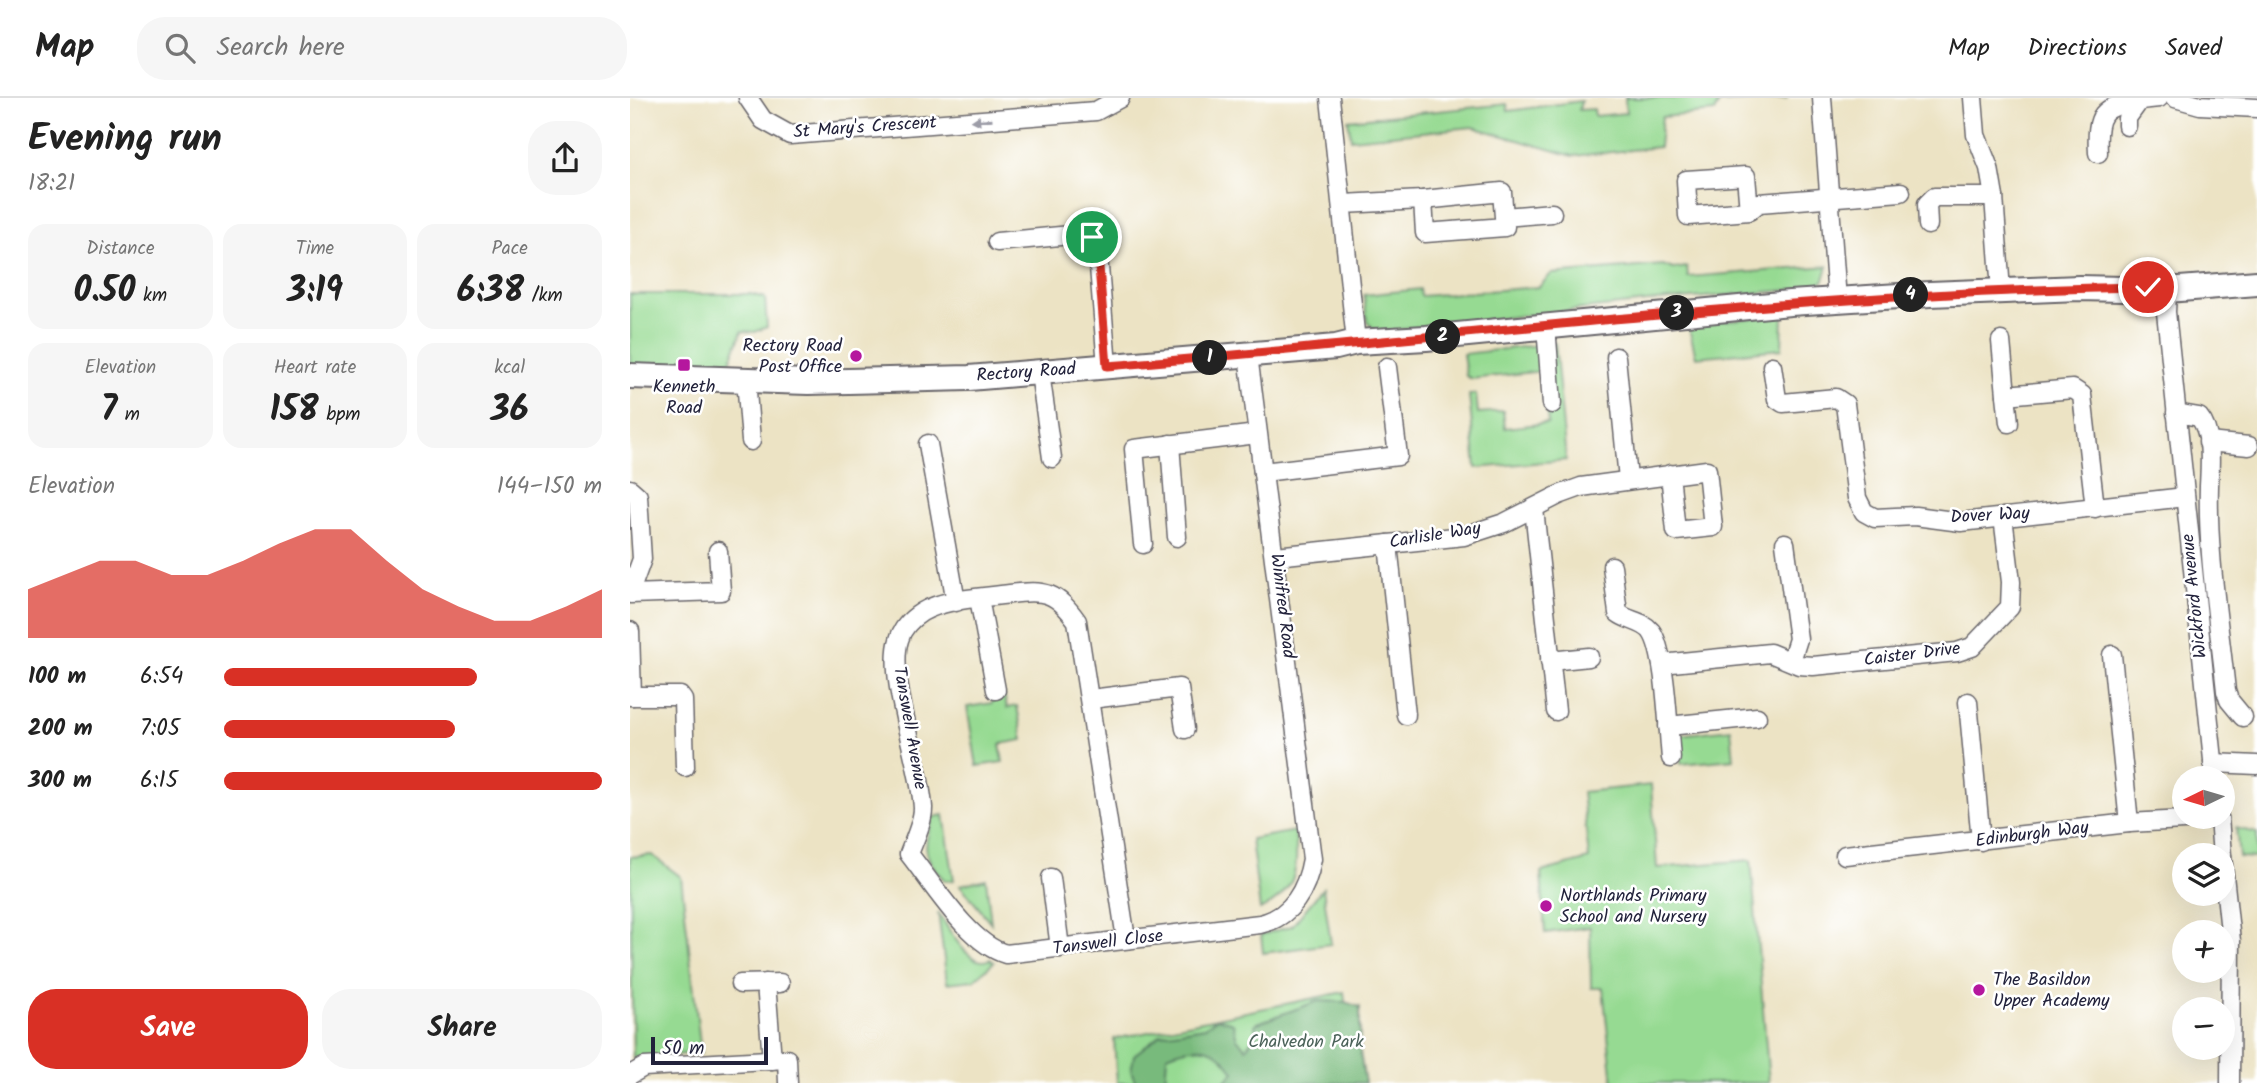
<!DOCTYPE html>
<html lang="en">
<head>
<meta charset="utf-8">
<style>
  :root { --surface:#fff; --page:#f6f6f6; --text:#222; --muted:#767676; --line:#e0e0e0; --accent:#d93025 }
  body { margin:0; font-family:Kalam,sans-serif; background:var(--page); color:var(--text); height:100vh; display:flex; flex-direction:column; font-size:26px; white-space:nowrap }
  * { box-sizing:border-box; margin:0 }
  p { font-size:23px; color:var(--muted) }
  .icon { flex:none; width:38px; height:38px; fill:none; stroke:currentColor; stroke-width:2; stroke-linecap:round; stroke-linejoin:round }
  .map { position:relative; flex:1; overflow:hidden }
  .side { display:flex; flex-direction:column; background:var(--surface); width:630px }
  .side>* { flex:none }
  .needle { width:46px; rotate:265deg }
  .controls { position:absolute; left:1542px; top:668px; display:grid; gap:14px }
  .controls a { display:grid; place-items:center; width:63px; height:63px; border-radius:50%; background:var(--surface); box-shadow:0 7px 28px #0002; font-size:35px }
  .scale { position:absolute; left:21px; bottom:18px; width:117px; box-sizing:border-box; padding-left:7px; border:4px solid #22223b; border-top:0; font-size:19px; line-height:24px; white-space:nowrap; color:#22223b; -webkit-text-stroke:5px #fff; paint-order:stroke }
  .pin { position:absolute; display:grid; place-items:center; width:60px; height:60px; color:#fff; margin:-30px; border:4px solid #fff; border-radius:50%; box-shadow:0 2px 7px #0007 }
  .km { position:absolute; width:35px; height:35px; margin:-18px; border-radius:50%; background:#222; color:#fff; font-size:19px; line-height:35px; text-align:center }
  .round { display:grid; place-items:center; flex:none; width:74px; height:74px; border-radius:28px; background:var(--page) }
  .headline { display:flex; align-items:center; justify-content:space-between; height:119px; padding:0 28px }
  h1 { font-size:38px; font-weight:600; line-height:52px }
  .stats { display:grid; grid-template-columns:repeat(3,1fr); gap:10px; height:119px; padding:7px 28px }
  .stats div { display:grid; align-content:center; border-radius:18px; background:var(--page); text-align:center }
  .stats b { font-size:35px; font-weight:600 }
  .stats small { font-size:19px; font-weight:400 }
  .stats p { font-size:19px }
  .chart { height:196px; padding:14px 28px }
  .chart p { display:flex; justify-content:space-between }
  .chart svg { width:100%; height:126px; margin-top:7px; fill:var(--accent); opacity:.7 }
  .primary-button { display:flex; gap:14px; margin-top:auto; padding:14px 28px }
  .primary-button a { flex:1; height:80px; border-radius:28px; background:var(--accent); color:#fff; font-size:28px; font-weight:600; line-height:80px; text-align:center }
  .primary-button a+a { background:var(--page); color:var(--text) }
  ul { padding:0 28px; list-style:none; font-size:23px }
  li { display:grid; grid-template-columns:112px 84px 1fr; align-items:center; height:52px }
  li i { height:18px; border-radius:9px; background:var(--accent) }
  header { display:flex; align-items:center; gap:42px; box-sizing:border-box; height:98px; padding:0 35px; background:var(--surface); border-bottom:2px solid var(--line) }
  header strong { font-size:33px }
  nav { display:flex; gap:38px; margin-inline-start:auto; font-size:24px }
  .search { width:490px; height:63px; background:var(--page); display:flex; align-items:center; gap:18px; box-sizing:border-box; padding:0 24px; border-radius:28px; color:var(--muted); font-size:26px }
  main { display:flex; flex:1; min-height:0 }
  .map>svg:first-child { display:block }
  .green { fill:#96da92; stroke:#5c7e66; stroke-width:2 }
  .forest { fill:#78ba7c; stroke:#4d6e5c; stroke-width:2 }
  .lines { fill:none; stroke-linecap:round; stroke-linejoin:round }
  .street-casing { stroke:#69666b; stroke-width:21 }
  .secondary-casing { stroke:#69666b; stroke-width:28 }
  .street { stroke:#fff; stroke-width:18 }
  .secondary { stroke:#fff; stroke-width:24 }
  .oneway { fill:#9c9ca7 }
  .route-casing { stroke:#fff; stroke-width:14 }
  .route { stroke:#d93025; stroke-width:9 }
  .poi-dot { fill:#b5179e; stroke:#fff; stroke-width:2.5 }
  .labels { text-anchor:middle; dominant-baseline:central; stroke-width:5; stroke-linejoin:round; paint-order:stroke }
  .street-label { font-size:18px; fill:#22223b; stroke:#fff }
  .poi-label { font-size:18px; fill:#22223b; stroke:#fff; text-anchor:start }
  .park-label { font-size:18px; fill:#4b6259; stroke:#fff }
</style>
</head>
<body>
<header>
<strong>Map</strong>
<div class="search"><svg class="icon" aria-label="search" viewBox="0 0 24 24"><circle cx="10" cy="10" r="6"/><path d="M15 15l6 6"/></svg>Search here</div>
<nav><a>Map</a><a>Directions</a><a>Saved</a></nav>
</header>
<main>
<section class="side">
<div class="headline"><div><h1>Evening run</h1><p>18:21</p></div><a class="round"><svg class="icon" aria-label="share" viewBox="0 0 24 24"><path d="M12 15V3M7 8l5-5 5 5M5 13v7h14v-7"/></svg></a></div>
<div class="stats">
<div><p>Distance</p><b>0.50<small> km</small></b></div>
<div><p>Time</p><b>3:19</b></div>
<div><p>Pace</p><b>6:38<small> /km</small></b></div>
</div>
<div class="stats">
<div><p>Elevation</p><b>7<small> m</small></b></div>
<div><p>Heart rate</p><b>158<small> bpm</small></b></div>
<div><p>kcal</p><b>36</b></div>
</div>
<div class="chart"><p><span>Elevation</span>144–150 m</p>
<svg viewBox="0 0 160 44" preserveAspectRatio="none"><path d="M0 44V27L10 22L20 17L30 17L40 22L50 22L60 17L70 11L80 6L90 6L100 17L110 27L120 33L130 38L140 38L150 33L160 27V44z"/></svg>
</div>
<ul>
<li><b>100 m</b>6:54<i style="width:67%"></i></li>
<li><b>200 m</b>7:05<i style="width:61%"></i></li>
<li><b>300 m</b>6:15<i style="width:100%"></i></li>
</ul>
<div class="primary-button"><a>Save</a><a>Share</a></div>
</section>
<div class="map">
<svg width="1627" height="985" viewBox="0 0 1627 985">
  <rect width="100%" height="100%" fill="#fff"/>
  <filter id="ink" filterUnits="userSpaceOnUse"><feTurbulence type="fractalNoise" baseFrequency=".0143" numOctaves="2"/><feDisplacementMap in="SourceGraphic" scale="14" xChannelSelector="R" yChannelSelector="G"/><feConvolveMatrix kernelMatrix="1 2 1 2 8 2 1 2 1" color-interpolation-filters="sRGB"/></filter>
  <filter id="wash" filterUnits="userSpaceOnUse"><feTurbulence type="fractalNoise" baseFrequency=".00686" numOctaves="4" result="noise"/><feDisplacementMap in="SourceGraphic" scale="28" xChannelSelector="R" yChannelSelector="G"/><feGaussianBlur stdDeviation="1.57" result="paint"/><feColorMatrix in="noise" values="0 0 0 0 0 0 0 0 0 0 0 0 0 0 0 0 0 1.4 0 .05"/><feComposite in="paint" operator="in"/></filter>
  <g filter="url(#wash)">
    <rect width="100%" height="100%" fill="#ece3c4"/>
    <g class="green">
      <polygon points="995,0 1158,0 1089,5 1084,14 1032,19 1029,49 943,58 843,29 721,41 718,22 877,6 878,13 951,3 949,12 964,11 965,18 996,15"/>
      <polygon points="1033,167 1043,171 1057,169 1058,179 1198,168 1194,182 1184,190 1026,203 747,234 737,224 734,197 790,191 791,198 909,189 921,176"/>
      <polygon points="0,196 120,196 135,200 137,229 125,234 112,233 100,264 0,268"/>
      <polygon points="1153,217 1152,251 1066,259 1058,226"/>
      <polygon points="925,245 936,362 846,370 839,297 846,296 848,315 873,313 875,330 918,325 912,273 842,281 836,278 833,256"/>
      <polygon points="374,596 377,610 387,608 393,642 370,646 373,664 347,668 337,609 362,605 365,598"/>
      <polygon points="1101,631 1104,661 1051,666 1048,637"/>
      <polygon points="1021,687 1027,770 1121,762 1139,985 983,985 973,890 961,890 960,829 915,835 911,774 959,761 952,694"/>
      <path d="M314,717l10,65 -9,1c-23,-27 -22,-31 -12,-64z"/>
      <polygon points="1606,730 1627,735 1627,760 1609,759"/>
      <path d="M665,733c4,38 2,60 -35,79l-9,-71z"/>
      <polygon points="22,757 51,779 71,955 3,960 0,759"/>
      <polygon points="356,781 361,825 330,787"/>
      <polygon points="693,790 701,846 633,855 631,837 662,828"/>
      <path d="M308,814c10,15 32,59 52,47l4,3 -20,18 -27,3z"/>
      <polygon points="714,894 724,985 487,985 484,941"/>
    </g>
    <path class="forest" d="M688,903l27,1 15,5v45l5,31h-141l10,-11c-20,-29 -35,-29 -67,-17l-2,28h-29l-5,-12 3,-16 27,-21 44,-7 12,-9 16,5 4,16 9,9 10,-14 -1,-10z"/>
  </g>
  <g filter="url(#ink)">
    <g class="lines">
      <g class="street-casing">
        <g id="street">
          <polyline points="118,0 133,22 160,37 466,13 490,0"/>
          <polyline points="700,0 726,244"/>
          <polyline points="1192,0 1207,202"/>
          <polyline points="1343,0 1346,37 1359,70 1364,99 1371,193"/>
          <polyline points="1545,0 1570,7 1627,10"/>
          <polyline points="1497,28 1497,20 1510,2 1529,0"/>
          <path d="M1468,55c-2,-40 3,-46 42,-53"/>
          <polyline points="713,106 793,102"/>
          <polyline points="1119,113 1116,78 1056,82 1058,118 1119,113 1129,105 1271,94"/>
          <polyline points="874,119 872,94 793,102 795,135 875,129 874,119 922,115"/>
          <polyline points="1298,127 1297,106 1304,99 1364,99"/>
          <polyline points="367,144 451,136 457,136 467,144 477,268"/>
          <polyline points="1537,192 1536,214 1585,681"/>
          <polyline points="916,228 922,306"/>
          <polyline points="1371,243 1376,297 1443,291 1452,297 1465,410"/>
          <polyline points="986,259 998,381"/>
          <polyline points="1142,268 1147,301 1153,305 1206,300 1215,306 1227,400 1234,414 1245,420 1285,418 1331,424 1555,399"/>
          <polyline points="410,275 422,360"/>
          <polyline points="116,281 121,343"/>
          <polyline points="1376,297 1379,325"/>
          <path d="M1546,315l23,4c14,16 11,48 10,69 -2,68 10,137 17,205l3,9 14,17"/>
          <polyline points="1578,344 1619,348"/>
          <polyline points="298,346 326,504"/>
          <polyline points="540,346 547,439"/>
          <polyline points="633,374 768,358 757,269"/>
          <polyline points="0,391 8,398 12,461 0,494"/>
          <polyline points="904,411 926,613"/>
          <polyline points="1155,445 1168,541 1161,563"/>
          <polyline points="513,446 504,351 627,336"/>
          <polyline points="758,446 776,617"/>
          <polyline points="646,458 834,438 874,425 929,397 951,389 1077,372 1083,429 1046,433 1040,376"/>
          <path d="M982,468l6,47c10,8 25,8 33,18 15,20 17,99 20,127"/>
          <polyline points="0,496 91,493 88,453"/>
          <polyline points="349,500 366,592"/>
          <polyline points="0,533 2,598"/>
          <polyline points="1482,557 1499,725"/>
          <polyline points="920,563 959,559"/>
          <polyline points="1032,566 1140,555 1169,567 1183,568 1327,554 1342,549 1380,509 1381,484 1373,419"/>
          <polyline points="0,598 50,598 53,602 55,669"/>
          <polyline points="461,601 549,590 555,631"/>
          <polyline points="1338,604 1351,743"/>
          <polyline points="1038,628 1127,619"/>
          <polyline points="1583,665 1627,667"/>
          <polyline points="1589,719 1592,758"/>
          <polyline points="1215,757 1499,725 1589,720"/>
          <polyline points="1592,758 1601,843 1600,985"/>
          <polyline points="421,780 430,850"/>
          <path d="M496,841l-49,-318c-20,-28 -31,-32 -67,-27 -28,4 -64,4 -88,18 -11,7 -20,16 -23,28 -12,37 22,125 24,168 0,15 -9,32 -14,46 24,30 60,90 97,100l254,-30c32,-7 47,-35 52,-65l-64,-504"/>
          <polyline points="136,885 142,962"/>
          <polyline points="110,886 150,885"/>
          <polyline points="0,977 14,969 157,961 158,985"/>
        </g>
      </g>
      <g class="secondary-casing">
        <polyline id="secondary" points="0,278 178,284 339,280 706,249 726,244 796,240 1160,205 1300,196 1449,190 1537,192 1627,185"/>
      </g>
      <use href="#street" class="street"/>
      <use href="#secondary" class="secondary"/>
    </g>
    <defs><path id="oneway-solid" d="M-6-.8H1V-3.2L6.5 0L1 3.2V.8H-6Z" transform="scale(1.75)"/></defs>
    <use class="oneway" href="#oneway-solid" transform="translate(352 22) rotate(176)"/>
  </g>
  <g class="lines" filter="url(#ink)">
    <g class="route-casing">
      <path id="route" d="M462,139l5,5 10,124c347,-28 692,-74 1041,-79"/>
    </g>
    <use href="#route" class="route"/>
  </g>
  <g class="poi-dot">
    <circle cx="226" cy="258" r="7"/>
    <rect x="47" y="260" width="14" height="14" rx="3.5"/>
    <circle cx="916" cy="808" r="7"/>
    <circle cx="1349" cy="892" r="7"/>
  </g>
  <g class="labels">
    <g class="street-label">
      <text transform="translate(235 30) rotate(-4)">St Mary's Crescent</text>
      <text transform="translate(396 275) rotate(-4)">Rectory Road</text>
      <text transform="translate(1360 418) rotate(-3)">Dover Way</text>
      <text transform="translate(805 438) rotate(-9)">Carlisle Way</text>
      <text transform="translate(1565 498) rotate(-96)">Wickford Avenue</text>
      <text transform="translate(652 508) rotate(83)">Winifred Road</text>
      <text transform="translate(1282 557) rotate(-7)">Caister Drive</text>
      <text transform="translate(279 630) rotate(80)">Tanswell Avenue</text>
      <text transform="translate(1402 737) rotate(-7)">Edinburgh Way</text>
      <text transform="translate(478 845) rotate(-7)">Tanswell Close</text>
    </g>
    <g class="poi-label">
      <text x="212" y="248" text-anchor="end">Rectory Road<tspan x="212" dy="21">Post Office</tspan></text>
      <text x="54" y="289" text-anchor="middle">Kenneth<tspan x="54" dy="21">Road</tspan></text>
      <text x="930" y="798">Northlands Primary<tspan x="930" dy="21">School and Nursery</tspan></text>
      <text x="1363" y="882">The Basildon<tspan x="1363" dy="21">Upper Academy</tspan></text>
    </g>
    <g class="park-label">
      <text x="676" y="944">Chalvedon Park</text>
    </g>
  </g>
</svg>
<div class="controls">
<a><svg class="needle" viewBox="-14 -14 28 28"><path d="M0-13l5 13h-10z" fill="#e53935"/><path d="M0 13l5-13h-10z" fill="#767676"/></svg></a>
<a><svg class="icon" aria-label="layers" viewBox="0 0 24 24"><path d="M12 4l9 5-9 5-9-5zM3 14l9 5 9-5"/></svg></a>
<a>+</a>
<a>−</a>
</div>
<div class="scale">50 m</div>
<div class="pin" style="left:462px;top:139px;background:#1e9e55"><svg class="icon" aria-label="arrive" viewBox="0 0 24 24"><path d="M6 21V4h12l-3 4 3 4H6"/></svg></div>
<div class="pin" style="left:1518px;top:189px;background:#d93025"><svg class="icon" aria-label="check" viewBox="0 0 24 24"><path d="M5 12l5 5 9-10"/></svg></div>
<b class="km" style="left:580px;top:260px">1</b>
<b class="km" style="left:813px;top:239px">2</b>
<b class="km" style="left:1047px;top:215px">3</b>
<b class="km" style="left:1281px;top:197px">4</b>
</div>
</main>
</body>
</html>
